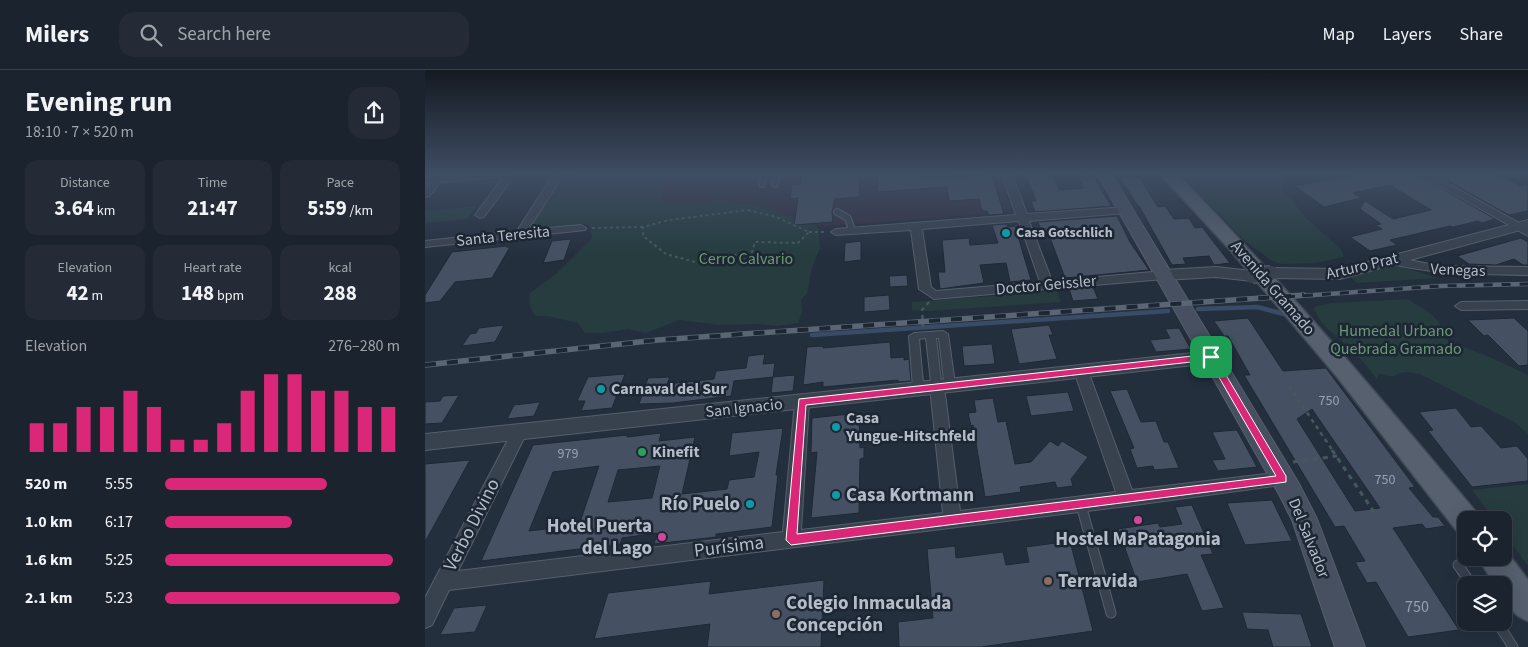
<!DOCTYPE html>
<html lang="en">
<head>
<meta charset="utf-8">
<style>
  :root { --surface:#1b232e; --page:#242b36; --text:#f1f3f6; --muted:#a0a4aa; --line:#39404a; --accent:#db2777 }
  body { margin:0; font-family:"Source Sans 3",sans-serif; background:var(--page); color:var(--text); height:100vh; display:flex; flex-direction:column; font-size:19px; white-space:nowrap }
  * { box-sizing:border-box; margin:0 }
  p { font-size:16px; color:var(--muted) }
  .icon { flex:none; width:28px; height:28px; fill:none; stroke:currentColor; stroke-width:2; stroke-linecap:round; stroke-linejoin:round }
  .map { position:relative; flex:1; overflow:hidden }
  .drawer { display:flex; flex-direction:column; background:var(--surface); width:425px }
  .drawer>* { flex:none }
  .controls { position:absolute; left:1032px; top:441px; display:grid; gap:10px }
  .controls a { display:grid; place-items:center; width:55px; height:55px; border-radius:10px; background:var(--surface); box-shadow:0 5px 20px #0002,0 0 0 1px var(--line); font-size:25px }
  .pin { position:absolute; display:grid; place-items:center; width:42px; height:42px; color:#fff; margin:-21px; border-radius:10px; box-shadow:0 2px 8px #0006 }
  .round { display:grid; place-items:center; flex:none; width:52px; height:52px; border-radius:15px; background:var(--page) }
  .head { display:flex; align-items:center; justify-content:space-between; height:85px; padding:0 25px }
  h1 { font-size:28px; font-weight:700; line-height:38px }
  .stats { display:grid; grid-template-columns:repeat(3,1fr); gap:8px; height:85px; padding:5px 25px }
  .stats div { display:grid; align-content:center; border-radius:12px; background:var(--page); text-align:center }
  .stats b { font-size:21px; font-weight:700 }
  .stats small { font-size:14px; font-weight:400 }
  .stats p { font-size:14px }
  .chart { height:140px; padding:10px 25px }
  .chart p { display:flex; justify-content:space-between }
  .chart svg { width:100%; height:90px; margin-top:5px; stroke:var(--accent); stroke-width:6 }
  ul { padding:0 25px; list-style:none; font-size:16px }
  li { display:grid; grid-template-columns:80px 60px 1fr; align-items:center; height:38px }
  li i { height:12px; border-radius:6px; background:var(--accent) }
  header { display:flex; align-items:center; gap:30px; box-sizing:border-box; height:70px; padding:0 25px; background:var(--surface); border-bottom:1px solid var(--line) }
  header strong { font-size:24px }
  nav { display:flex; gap:28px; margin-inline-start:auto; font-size:18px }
  .search { width:350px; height:45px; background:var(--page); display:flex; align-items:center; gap:12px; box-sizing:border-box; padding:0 18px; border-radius:15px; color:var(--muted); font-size:19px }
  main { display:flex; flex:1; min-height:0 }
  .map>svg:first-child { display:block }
  .medical { fill:#32303f }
  .green { fill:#263c3f }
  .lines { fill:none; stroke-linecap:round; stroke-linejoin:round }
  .stream { stroke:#394c67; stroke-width:4.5 }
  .building { fill:#455162; stroke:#1f2835; fill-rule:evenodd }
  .service-far1-casing { stroke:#565f6c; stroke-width:8 }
  .service-casing { stroke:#565f6c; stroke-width:11 }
  .pedestrian-casing { stroke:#565f6c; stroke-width:2 }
  .minor-casing { stroke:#565f6c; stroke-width:2 }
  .tertiary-casing { stroke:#565f6c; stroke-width:2 }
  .secondary-casing { stroke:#565f6c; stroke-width:2 }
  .primary-casing { stroke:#414a57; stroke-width:3 }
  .path-far2 { stroke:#44595c; stroke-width:2; stroke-dasharray:3 3; stroke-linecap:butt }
  .path-far1 { stroke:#44595c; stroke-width:2.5; stroke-dasharray:4 4; stroke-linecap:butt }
  .path { stroke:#44595c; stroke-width:3; stroke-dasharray:5 5; stroke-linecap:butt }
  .service-far1 { stroke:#38414e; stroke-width:5.5 }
  .service { stroke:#38414e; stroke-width:9 }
  .pedestrian { fill:#38414e; fill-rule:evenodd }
  .minor { fill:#38414e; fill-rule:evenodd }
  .tertiary { fill:#38414e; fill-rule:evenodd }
  .secondary { fill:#465061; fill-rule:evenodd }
  .primary { fill:#56606e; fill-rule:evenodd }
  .rail-far1-casing { stroke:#5a6575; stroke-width:4.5 }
  .rail-casing { stroke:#5a6575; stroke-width:5.5 }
  .rail-far1 { stroke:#1d2633; stroke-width:3; stroke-dasharray:9; stroke-linecap:butt }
  .rail { stroke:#1d2633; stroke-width:4; stroke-dasharray:11; stroke-linecap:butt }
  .tertiary-bridge-casing { stroke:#565f6c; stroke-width:16; stroke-linecap:butt }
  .tertiary-bridge { stroke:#38414e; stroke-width:14 }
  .route { fill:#db2777; stroke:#fff; fill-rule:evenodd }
  .culture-dot { fill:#0f9aa8; stroke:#1d2633; stroke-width:2 }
  .leisure-dot { fill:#2e9e5b; stroke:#1d2633; stroke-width:2 }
  .hotel-dot { fill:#d1479c; stroke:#1d2633; stroke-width:2 }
  .education-dot { fill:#8d6e63; stroke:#1d2633; stroke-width:2 }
  .labels { text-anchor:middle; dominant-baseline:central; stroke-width:5; stroke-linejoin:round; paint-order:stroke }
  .far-poi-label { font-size:14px; font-weight:bold; fill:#b4bcc9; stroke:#1d2633; text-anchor:start }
  .number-label { font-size:14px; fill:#98a1af }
  .street-label { font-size:16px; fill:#b4bcc9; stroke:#1d2633 }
  .park-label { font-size:16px; fill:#6b9a76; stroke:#1d2633 }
  .poi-label { font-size:16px; font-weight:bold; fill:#b4bcc9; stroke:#1d2633; text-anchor:start }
  .near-number-label { font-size:16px; fill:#98a1af }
  .near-poi-label { font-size:19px; font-weight:bold; fill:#b4bcc9; stroke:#1d2633; text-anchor:start }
  .near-street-label { font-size:19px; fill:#b4bcc9; stroke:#1d2633 }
</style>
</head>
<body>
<header>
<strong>Milers</strong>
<div class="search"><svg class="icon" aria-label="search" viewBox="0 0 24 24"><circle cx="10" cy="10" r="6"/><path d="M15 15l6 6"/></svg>Search here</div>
<nav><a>Map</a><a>Layers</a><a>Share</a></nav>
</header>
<main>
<section class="drawer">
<div class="head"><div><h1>Evening run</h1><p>18:10 · 7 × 520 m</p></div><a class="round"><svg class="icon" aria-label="share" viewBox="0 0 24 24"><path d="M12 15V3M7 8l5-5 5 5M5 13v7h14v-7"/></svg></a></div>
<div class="stats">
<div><p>Distance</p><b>3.64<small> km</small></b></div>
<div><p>Time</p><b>21:47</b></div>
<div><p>Pace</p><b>5:59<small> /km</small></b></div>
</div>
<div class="stats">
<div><p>Elevation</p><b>42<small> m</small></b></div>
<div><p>Heart rate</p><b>148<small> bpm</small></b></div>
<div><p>kcal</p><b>288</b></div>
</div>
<div class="chart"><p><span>Elevation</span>276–280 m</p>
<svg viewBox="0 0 160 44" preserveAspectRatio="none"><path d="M5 44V30M15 44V30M25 44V22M35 44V22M45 44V14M55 44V22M65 44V38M75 44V38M85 44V30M95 44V14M105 44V6M115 44V6M125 44V14M135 44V14M145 44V22M155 44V22"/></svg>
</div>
<ul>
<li><b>520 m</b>5:55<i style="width:69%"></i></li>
<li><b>1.0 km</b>6:17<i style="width:54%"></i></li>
<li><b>1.6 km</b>5:25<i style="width:97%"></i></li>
<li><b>2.1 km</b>5:23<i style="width:100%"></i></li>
</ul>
</section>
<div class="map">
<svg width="1103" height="577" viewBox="0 0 1103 577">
  <rect width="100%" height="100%" fill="#242f3e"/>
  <polygon class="medical" points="240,105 574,105 587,142 404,156 222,140"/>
  <g class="green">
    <polygon points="156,105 240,105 234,118 237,121 236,132 283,133 293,128 315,134 326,134 387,153 393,157 395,178 387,198 382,223 376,230 377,242 373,253 352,256 333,254 296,255 254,250 221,263 204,259 179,263 160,263 153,253 122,246 110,246 105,236 104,224 132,203 167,168 165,155 157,154 155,156 102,161 135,107"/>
    <polygon points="757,105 860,105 861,110 856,120 866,129 880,147 916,179 919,187 891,193 856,194 847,191 819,170"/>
    <polygon points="52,136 42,149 0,153 0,141"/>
    <polygon points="967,194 1013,208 932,213 925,206"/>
    <polygon points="632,221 636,232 505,241 487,240 487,232"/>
    <path d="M982,229c12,7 30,15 34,29l-3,7 13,7 34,13 43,20v59l-12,-11 -96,-49c-4,0 -9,-2 -13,-2 -13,0 -9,9 -28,1l-2,6c-9,-12 -19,-23 -30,-33 -12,-13 -29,-21 -33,-39l18,-4z"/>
    <polygon points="1103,414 1103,496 1079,463 1079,450 1070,450 1047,420"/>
  </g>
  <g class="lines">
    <g class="stream">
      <polyline points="773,239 832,237 859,244"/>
      <polyline points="387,265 743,241"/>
    </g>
  </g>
  <g class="building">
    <polygon points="376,105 434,105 435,127 410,129 407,142 408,152 369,155 373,128 365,129 367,115 375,114"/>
    <polygon points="452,105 498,105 498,107 567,105 579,144 564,145 562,141 557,141 554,129 524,131 522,117 453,122"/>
    <polygon points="601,105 628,105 634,120 659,118 652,105 668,105 686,136 610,142 606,131 611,131"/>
    <polygon points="925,105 994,105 1070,149 1057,153 1053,151 1028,157 1025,156 965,170 972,175 945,181 925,167 957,159 950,155 956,154 935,139 940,131 968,149 1006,140 965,115 928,123 936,128 899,137 870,116"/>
    <polygon points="1012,105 1074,105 1096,116 1103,115 1103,141 1084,145"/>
    <polygon points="714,107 733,137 740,136 749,149 764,148 770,158 777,157 805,193 789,195 784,186 758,188 761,194 747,195 714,136 713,136 695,108"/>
    <polygon points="692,146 705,172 724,200 640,208 624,165 618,165 613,152"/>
    <polygon points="582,154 583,157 590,156 606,210 585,212 581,193 555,195 559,213 515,219 513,202 520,202 517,170 544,168 545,175 573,173 567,155"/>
    <polygon points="1096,168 1103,172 1103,195 1098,195 1089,189 1071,195 1044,194 1032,186"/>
    <polygon points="146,169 139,190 118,193 127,171"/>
    <polygon points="436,171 436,190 419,192 420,173"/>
    <polygon points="81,176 81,177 85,177 67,208 30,212 15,231 0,233 0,225 27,182"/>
    <polygon points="482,205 483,216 465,217 464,206"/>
    <polygon points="668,217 673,229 648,231 644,219"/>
    <polygon points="464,225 465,240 439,242 439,227"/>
    <path d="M823,248l35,53 43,-3 89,119 -6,1 24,29h5l7,9 -19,3 -4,-5 -29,4 66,102 -51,7 -32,-55 -9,1 -12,-21 10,-1 -21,-35 -9,1 -91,-152h6l-22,-39h-4l-10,-15zM887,339l68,99 -25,3 -58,-92z"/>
    <polygon points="1089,248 1103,261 1103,295 1094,296 1063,265 1059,266 1043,250"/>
    <polygon points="79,255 70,272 37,276 45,264 51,263 54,258"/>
    <polygon points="624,255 628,265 624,265 632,289 594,294 586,259"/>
    <polygon points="754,258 766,279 731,282 725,270 745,268 740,259"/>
    <polygon points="465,272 466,288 479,287 479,290 484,289 486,311 473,312 473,310 398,317 398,312 378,315 382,277 398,276 398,278"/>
    <polygon points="567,274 570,294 539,296 537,276"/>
    <polygon points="340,284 338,294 350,293 348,307 309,311 306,326 248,333 214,334 223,308 245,307 242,314 289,309 291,301 321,298 323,286"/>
    <polygon points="200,304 187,338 156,341 160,331 152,331 163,307"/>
    <polygon points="370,305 368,321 346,323 348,307"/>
    <polygon points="702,319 716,352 731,351 739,372 743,372 754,398 729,400 728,396 712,398 705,379 709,378 685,321"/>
    <polygon points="643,322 649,341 606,346 601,326"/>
    <polygon points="34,325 17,353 0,354 0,332 15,331 18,326"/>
    <polygon points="568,328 573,352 581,351 590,394 606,392 625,371 633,376 637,371 663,387 646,409 648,416 632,418 630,412 595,417 596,422 560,427 548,355 546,356 543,343 551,342 549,330"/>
    <polygon points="115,332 109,346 82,349 89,335"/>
    <polygon points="1031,338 1046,357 1056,356 1076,378 1092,376 1103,389 1103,411 1047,417 1003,361 1008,360 994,342"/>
    <polygon points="434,343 435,378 439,377 439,388 435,389 434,443 386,448 392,382 386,383 387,348"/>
    <path d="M358,358l-7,47h2l-6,52 -56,7v3l-62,7 3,-11 -35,5 -2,6 -139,17 52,-116 94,-10v2l34,-4 -2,8 36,-4 -13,57 45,-5 2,-9 25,-3 5,-25 -30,4 3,-23zM174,396l-20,59 -50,6 24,-59zM235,396l-8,32 -44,4 10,-32z"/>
    <polygon points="812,360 832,397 793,401 787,390 800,389 787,362"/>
    <polygon points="45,390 0,472 0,394"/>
    <polygon points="847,430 867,471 820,475 802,433"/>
    <polygon points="767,435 788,484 776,485 799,538 777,541 762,504 712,512 693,459 733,453 735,457 757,454 750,437"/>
    <polygon points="645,471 668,561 556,577 474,577 473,552 508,548 502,479 530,476 531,488 578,482 581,495 604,492 601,477"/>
    <polygon points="399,510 396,577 282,577 285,554 169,569 183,523 286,511 284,524"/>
    <polygon points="62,535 50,562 15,565 29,538"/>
    <polygon points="817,542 876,544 887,577 848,577 843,560 822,559"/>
  </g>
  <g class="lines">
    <g class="service-far1-casing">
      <g id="service-far1">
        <polyline points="337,114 339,105"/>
        <polyline points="350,114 352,105"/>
        <polyline points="412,142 423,148 427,161"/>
      </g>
    </g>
    <g class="service-casing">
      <g id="service">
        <polyline points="656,435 686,543"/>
        <polyline points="1033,495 1047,515"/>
        <polyline points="1072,552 1088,577"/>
      </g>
    </g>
    <g class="pedestrian-casing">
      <path id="pedestrian" d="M518,261l5,3 7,50 -1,3 -17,4h-23l-1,-3 -4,-52 5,-3zM501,268l5,44 -8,1 -4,-44zM511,268h3l5,43h-3z"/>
    </g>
    <g class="minor-casing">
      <g id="minor">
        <polygon points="12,105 80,105 78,107 80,105 90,105 59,147 55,148 50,145 78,107 16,112 4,126 0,127 0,118 5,113 0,113 0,107"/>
        <polygon points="128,105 138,105 103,160 156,155 161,158 160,160 0,177 0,171 92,161"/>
        <path d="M577,105h10l15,39 99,-7 5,3 -5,3 -97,8 23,60 112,-10 6,4 -6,4 -230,20 -15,-10 -8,-59 -75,5 -5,-3 5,-3 180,-14zM594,151l21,61 -104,9 -5,-4 -9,-58z"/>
        <polygon points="996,105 1008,105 1103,158 1103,166"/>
        <path d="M963,186l52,10 88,1v8c-49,-1 -96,0 -144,-13l-2,-2z"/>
        <polygon points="1103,231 1103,239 1036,240 1030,236 1036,232"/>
        <polygon points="656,296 661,297 663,301 707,420 858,402 864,404 866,409 864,414 702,436 24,520 7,555 0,558 0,528 89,358 94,356 99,358 102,362 33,501 358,462 370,332 372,328 377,326 382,328 384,332 376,460 518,443 505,317 507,313 512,312 517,313 519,317 535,441 691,422 649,301 651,297"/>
      </g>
    </g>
    <g class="tertiary-casing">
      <g id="tertiary">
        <polygon points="1103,150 1103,158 915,209 846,208 841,206 838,203 841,200 846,198 915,199"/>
        <polygon points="791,197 827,201 832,203 835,206 832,209 827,211 791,207 739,210 734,208 731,205 734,202 739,200"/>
        <polygon points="787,281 793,283 796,287 793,291 787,293 0,380 0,364"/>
      </g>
    </g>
    <g class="secondary-casing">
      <polygon id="secondary" points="673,105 687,105 873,412 892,449 940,577 910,577 867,450 855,426"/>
    </g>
    <g class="primary-casing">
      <g id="primary">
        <path d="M736,105h17c105,107 202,222 298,337l4,8h-14v14l-10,-4 -118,-152 -107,-127z"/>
        <path d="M1079,478l24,32v41c-17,-7 -24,-18 -24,-36h-9l-17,-27h26z"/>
      </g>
    </g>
    <g class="path-far2">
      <polygon points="323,140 351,147 384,162 373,173 330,172 327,182 270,192 241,184 218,166 218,157 244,150"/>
      <polyline points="167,158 218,157"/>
      <polyline points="384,162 400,162"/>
    </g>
    <g class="path-far1">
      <polyline points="498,257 497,240 504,232"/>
      <polyline points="864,316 908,381"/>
    </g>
    <g class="path">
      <polyline points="907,380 951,445"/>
      <polyline points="868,392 912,386"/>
    </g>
    <use href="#service-far1" class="service-far1"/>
    <use href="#service" class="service"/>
    <use href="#pedestrian" class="pedestrian"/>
    <use href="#minor" class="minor"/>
    <use href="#tertiary" class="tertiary"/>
    <use href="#secondary" class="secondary"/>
    <use href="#primary" class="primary"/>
    <g class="rail-far1-casing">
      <polyline id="rail-far1" points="861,227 1016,216 1103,214"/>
    </g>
    <g class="rail-casing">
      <polyline id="rail" points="0,295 233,270 879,225"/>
    </g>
    <use href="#rail-far1" class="rail-far1"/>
    <use href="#rail" class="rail"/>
    <g class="tertiary-bridge-casing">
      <polyline id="tertiary-bridge" points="827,206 846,203"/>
    </g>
    <use href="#tertiary-bridge" class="tertiary-bridge"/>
  </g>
  <linearGradient id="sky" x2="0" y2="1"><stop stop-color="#141a22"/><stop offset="0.56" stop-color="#3f4d63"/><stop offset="1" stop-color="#3f4d63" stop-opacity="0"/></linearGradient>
  <rect width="1103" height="186" fill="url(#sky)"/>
  <path class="route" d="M786,284l3,1 72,121v6l-495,63 -5,-5 13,-141zM784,290l67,116 -479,58 9,-129z"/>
  <g class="culture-dot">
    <circle cx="581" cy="163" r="5"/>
    <circle cx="176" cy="319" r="5"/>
    <circle cx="411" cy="357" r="5"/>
    <circle cx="411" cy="425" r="5"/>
    <circle cx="325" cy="434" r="5"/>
  </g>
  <circle class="leisure-dot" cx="217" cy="382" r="5"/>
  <g class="hotel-dot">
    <circle cx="713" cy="450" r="5"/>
    <circle cx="237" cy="467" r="5"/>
  </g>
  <g class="education-dot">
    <circle cx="623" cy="511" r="5"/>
    <circle cx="351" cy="544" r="5"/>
  </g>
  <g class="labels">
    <g class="far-poi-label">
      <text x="591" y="163">Casa Gotschlich</text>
    </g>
    <g class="number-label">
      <text x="904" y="331">750</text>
      <text x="143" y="384">979</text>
      <text x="960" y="410">750</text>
    </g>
    <g class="street-label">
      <text transform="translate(78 166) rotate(-6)">Santa Teresita</text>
      <text transform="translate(937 196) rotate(-13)">Arturo Prat</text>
      <text transform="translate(1033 200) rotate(2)">Venegas</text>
      <text transform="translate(621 215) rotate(-5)">Doctor Geissler</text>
      <text transform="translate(848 218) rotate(49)">Avenida Gramado</text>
      <text transform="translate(319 338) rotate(-6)">San Ignacio</text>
      <text transform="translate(884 468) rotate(68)">Del Salvador</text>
    </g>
    <g class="park-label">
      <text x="321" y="189">Cerro Calvario</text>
      <text x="971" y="261">Humedal Urbano<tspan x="971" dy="18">Quebrada Gramado</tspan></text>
    </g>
    <g class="poi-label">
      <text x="186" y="319">Carnaval del Sur</text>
      <text x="421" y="348">Casa<tspan x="421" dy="18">Yungue-Hitschfeld</tspan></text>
      <text x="227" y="382">Kinefit</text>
    </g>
    <g class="near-number-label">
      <text x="992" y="537">750</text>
    </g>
    <g class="near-poi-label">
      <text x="421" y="425">Casa Kortmann</text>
      <text x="315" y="434" text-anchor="end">Río Puelo</text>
      <text x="227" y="456" text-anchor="end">Hotel Puerta<tspan x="227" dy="22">del Lago</tspan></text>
      <text x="713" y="469" text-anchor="middle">Hostel MaPatagonia</text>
      <text x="633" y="511">Terravida</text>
      <text x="361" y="533">Colegio Inmaculada<tspan x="361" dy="22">Concepción</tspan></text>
    </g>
    <g class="near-street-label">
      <text transform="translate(47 455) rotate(-63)">Verbo Divino</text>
      <text transform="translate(304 477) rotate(-7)">Purísima</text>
    </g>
  </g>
</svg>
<div class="controls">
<a><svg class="icon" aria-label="locate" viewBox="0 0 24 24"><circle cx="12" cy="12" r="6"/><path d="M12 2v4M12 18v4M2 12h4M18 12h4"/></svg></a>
<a><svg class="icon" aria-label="layers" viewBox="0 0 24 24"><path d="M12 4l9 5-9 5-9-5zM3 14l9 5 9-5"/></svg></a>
</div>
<div class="pin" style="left:786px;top:287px;background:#1e9e55"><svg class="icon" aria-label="arrive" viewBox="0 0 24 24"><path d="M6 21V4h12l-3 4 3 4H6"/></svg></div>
</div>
</main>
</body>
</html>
